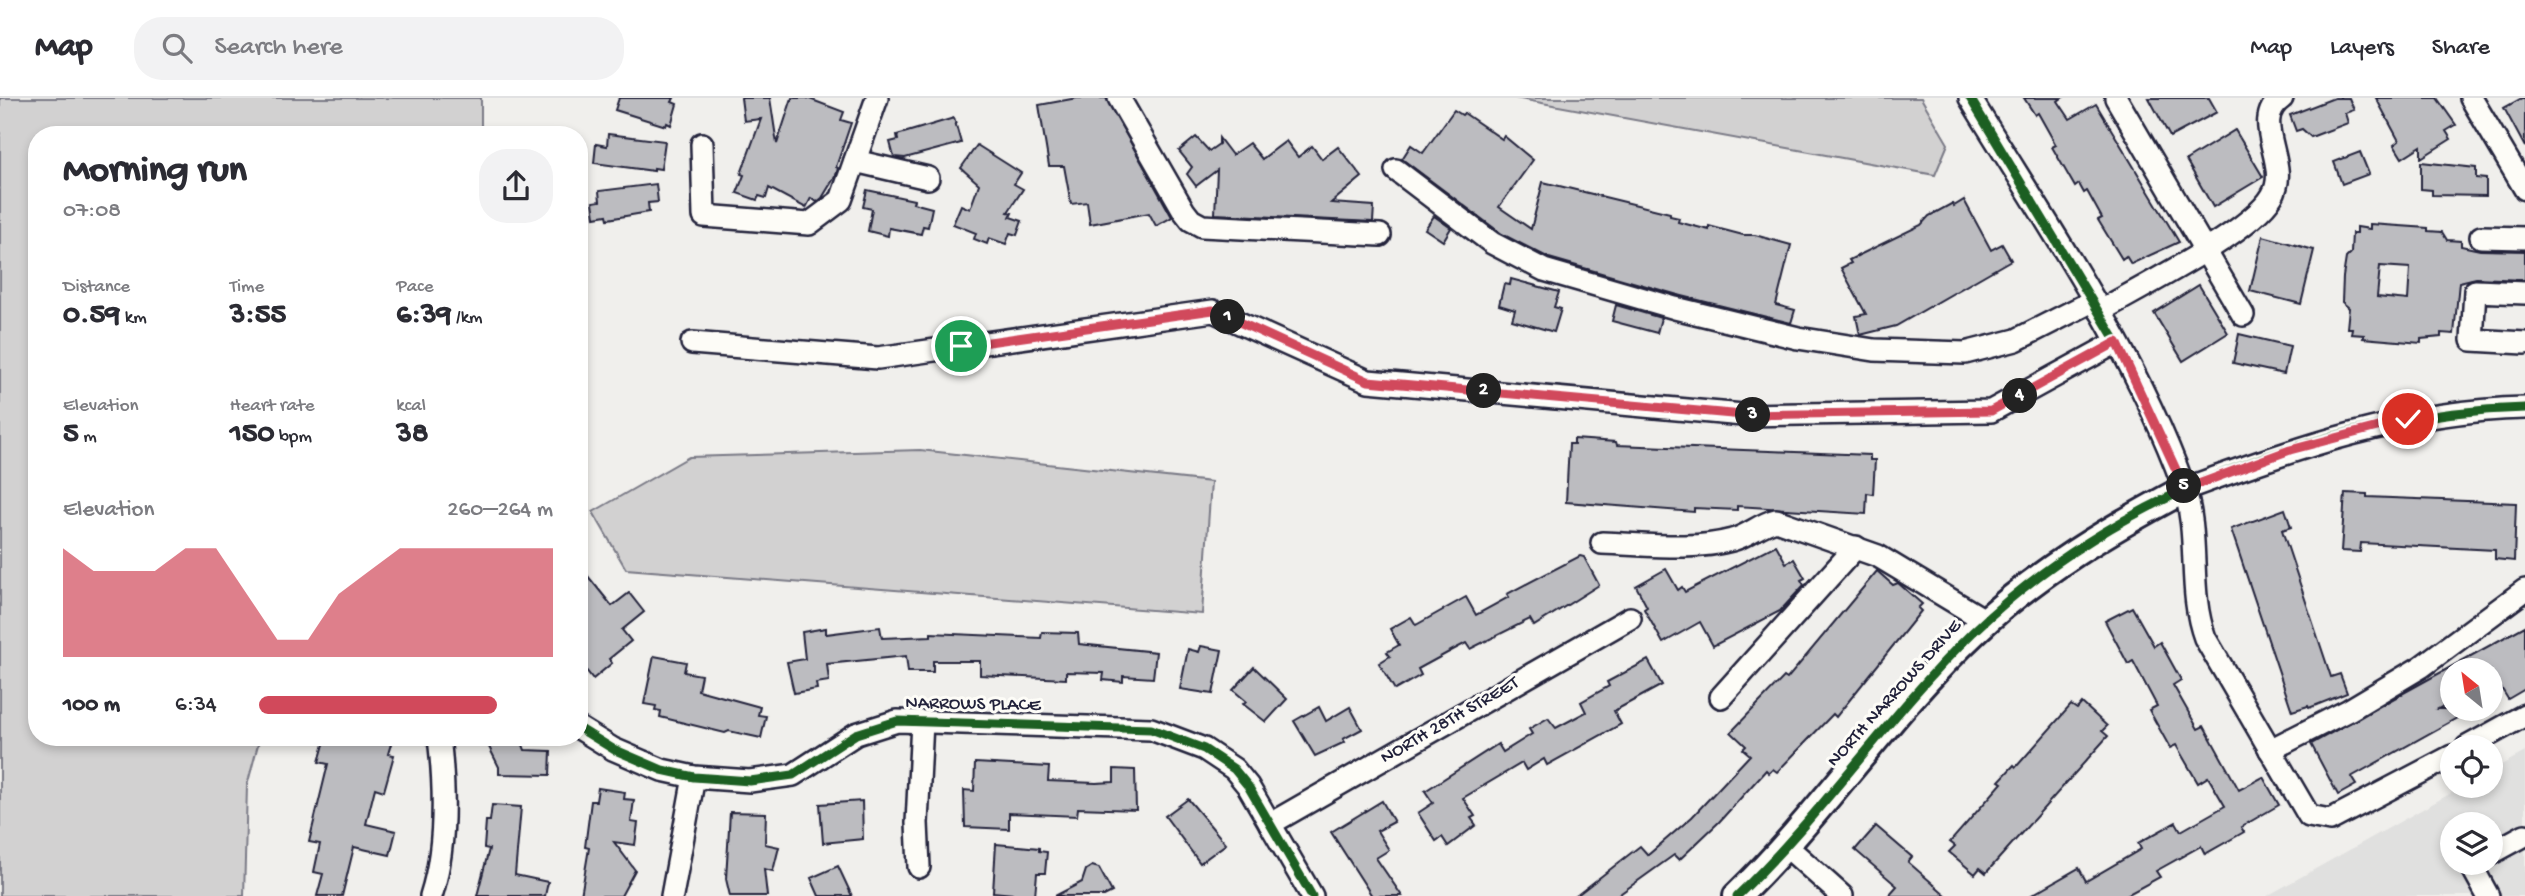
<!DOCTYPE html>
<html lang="en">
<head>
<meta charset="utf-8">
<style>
  :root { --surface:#fff; --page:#f2f2f3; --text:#2b2b33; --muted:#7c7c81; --line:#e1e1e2; --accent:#d1495b }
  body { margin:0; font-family:"Gochi Hand",sans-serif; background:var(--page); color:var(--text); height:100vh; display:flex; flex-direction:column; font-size:26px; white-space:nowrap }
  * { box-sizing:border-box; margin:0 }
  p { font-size:23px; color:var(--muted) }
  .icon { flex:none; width:38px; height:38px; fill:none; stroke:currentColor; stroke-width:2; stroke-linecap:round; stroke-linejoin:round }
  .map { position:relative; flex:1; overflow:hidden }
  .details { position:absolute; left:28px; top:28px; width:560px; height:620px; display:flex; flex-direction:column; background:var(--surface); border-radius:28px; box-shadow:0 4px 10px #0003 }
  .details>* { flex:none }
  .needle { width:46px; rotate:330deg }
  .buttons { position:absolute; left:2440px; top:560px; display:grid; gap:14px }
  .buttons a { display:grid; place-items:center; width:63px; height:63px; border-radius:50%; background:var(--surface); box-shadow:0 4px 10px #0003; font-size:35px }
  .pin { position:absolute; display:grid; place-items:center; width:60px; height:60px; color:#fff; margin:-30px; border:4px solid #fff; border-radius:50%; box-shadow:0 2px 7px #0007 }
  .km { position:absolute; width:35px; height:35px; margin:-18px; border-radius:50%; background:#222; color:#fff; font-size:19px; line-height:35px; text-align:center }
  .round { display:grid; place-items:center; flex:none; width:74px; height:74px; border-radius:28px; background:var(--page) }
  .head { display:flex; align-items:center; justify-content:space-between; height:119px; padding:0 35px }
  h1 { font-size:38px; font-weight:700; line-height:52px }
  .stats { display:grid; grid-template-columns:repeat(3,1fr); gap:10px; height:119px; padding:7px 35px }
  .stats div { display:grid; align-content:center }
  .stats b { font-size:30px; font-weight:700 }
  .stats small { font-size:19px; font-weight:400 }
  .stats p { font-size:19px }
  .chart { height:196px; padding:14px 35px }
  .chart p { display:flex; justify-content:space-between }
  .chart svg { width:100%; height:126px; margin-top:7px; fill:var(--accent); opacity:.7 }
  ul { padding:0 35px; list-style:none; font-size:23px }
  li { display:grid; grid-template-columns:112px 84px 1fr; align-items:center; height:52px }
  li i { height:18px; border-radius:9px; background:var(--accent) }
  header { display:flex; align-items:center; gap:42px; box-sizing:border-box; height:98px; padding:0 35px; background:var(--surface); border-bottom:2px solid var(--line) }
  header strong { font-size:33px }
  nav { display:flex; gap:38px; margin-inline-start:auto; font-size:24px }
  .search { width:490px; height:63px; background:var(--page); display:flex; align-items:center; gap:18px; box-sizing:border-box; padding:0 24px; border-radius:28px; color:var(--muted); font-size:26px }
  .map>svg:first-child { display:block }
  .built { fill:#e0e0df; fill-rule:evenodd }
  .green { fill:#d2d1d1; stroke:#7a7a86; stroke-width:2 }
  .building { fill:#bcbcc0; stroke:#22223b; stroke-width:2; fill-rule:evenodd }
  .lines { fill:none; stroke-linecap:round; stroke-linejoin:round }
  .minor-casing { stroke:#22223b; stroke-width:26 }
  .major-casing { stroke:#22223b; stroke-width:32 }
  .minor { stroke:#fdfcf7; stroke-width:21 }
  .major { stroke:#fdfcf7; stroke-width:26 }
  .cycleway-casing { stroke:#fdfcf7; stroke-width:13 }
  .cycleway { stroke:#1b5e20; stroke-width:9 }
  .route-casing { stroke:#fff; stroke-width:14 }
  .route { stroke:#d1495b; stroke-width:9 }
  .labels { text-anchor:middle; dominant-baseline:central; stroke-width:6; stroke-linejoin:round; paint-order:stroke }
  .street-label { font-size:19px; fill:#22223b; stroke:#fdfcf7 }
</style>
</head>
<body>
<header>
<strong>Map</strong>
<div class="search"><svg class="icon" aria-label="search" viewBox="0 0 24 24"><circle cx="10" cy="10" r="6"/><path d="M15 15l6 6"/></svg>Search here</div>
<nav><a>Map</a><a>Layers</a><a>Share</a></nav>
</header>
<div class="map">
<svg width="2525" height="798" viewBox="0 0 2525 798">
  <rect width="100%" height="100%" fill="#f0efec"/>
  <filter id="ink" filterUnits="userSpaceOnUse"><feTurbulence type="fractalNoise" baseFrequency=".0143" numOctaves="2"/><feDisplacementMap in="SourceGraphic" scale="14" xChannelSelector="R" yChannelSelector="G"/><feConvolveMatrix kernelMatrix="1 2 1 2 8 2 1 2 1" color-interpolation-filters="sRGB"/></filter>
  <g filter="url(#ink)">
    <path class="built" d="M2525,654v144h-258l197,-110h26v-15zM2452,726h38v39h-38z"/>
    <g class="green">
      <polygon points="0,0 481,0 481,37 37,37 37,639 260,639 247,688 244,798 0,798"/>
      <polygon points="1515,0 1921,0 1948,46 1935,77"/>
      <polygon points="920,352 1211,384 1202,516 626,471 593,414 689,359"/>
    </g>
    <g class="building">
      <polygon points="619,0 674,0 672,4 677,6 671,27 667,25 666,28 615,12"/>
      <polygon points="741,0 770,0 777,46 792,0 807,0 844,14 841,22 851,25 836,69 838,70 836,77 822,100 817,104 811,100 806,110 769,90 766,100 759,98 757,102 737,95 744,77 741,76 761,21 744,23"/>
      <polygon points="1077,0 1106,0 1172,119 1156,128 1149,115 1090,126 1087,104 1071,106 1064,68 1049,68 1039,7"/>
      <polygon points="2024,0 2062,0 2058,3 2070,21 2096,6 2179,144 2131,166 2126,158 2122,161 2098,122 2102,120 2087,93 2084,95 2079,86 2075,89 2052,49 2056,47 2038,15 2035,17"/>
      <polygon points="2149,0 2209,0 2217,14 2170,39"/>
      <polygon points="2334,0 2349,0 2354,12 2345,15 2348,25 2311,39 2302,31 2296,33 2290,17"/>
      <polygon points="2376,0 2437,0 2456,27 2446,33 2451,41 2421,60 2421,48 2402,60 2394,47 2399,43"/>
      <polygon points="2522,0 2525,0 2525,49 2504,10"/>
      <polygon points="1454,12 1462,17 1464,15 1502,41 1504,38 1533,62 1499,109 1531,131 1543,84 1670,115 1670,118 1679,120 1678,124 1709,132 1709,128 1743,137 1755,137 1791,147 1776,207 1795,212 1791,225 1678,197 1549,160 1502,136 1402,61 1411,47 1423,55"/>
      <polygon points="954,20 961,45 905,60 894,59 890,44 898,42 897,37"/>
      <polygon points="2235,32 2263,79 2213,109 2186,62"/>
      <polygon points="608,36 665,43 661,71 654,70 654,73 594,65 596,46 607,48"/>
      <polygon points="1196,39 1209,53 1219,46 1219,40 1232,57 1249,45 1262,61 1286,43 1298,59 1312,48 1322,61 1338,49 1362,79 1331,105 1374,108 1373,124 1215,116 1217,72 1196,88 1187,76 1192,69 1179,53"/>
      <polygon points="977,47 1021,75 1014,86 1023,91 1008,114 1012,115 1010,119 1022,123 1017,137 1010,135 1006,146 989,140 987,146 974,141 976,135 953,126 961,107 970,111 979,86 961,70"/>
      <polygon points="2360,54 2369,76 2342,86 2334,64"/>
      <polygon points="2421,64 2476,70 2476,80 2486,81 2486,98 2432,97 2432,92 2421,91"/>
      <polygon points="656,86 658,104 648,105 649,114 608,121 607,117 595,119 593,104 600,103 599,93"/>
      <polygon points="867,92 914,102 913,105 932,110 928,129 923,128 921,136 889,130 888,138 868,133 872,111 863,109"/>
      <polygon points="1964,102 1991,152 2002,146 2011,162 1896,228 1860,237 1856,218 1866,216 1841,170 1851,165 1849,162 1921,127 1929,118 1953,105 1954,108"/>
      <polygon points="1434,118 1451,130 1443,143 1425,131"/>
      <path d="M2370,126l58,4v3l14,1 5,8 14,1v5l19,4 45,1v29l-49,-2 -17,4 -5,52 -13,-1v4l-20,2v4l-58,-5 1,-3 -13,-1 1,-6h-5l2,-20 -7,-6 1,-25 3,-19 5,-5 1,-20h5v-6l13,2zM2380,168l30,2 -2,32 -31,-3z"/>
      <polygon points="2263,138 2314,152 2301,206 2250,193"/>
      <polygon points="1511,181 1559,194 1554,209 1561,211 1554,234 1512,222 1515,212 1499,207 1504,186 1510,187"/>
      <polygon points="2199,187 2228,235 2183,263 2154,215"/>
      <polygon points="1616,207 1661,220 1657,235 1612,223"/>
      <polygon points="2239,236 2290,248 2284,276 2233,265"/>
      <polygon points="1574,341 1616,344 1617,347 1870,357 1870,362 1875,362 1873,396 1867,395 1866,416 1737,408 1737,412 1694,410 1694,414 1566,404 1569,346 1574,346"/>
      <polygon points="2345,395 2367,396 2367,399 2516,405 2514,463 2495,461 2495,452 2361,445 2360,454 2341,453"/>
      <polygon points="2285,411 2291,429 2282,432 2331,579 2340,576 2347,595 2309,610 2308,608 2292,613 2231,431"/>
      <polygon points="1776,447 1786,465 1794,461 1805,480 1801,482 1804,487 1780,513 1713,548 1700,524 1663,545 1644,511 1647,509 1636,488 1666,471 1678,492 1682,489 1685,494"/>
      <polygon points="1580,458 1584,459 1599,487 1534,528 1530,521 1470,551 1466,545 1451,553 1418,571 1421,577 1395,592 1379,565 1390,558 1387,554 1399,547 1390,531 1411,519 1416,527 1466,499 1476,517 1509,499 1507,496"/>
      <polygon points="1877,473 1893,487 1898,485 1922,506 1918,510 1921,513 1836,619 1833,616 1777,674 1773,671 1769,675 1766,672 1719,724 1679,762 1674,757 1617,798 1576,798 1640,748 1648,757 1692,719 1750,657 1743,651 1746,648 1731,634 1784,579 1787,581"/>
      <polygon points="587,477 612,508 629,495 644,514 622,532 631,543 609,561 612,565 593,581 579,563 579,484"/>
      <polygon points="2132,509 2154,548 2160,544 2181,582 2173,587 2198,631 2204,628 2239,692 2263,679 2279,707 2241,729 2244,734 2205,756 2201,748 2156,773 2160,779 2125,798 2030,798 2079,770 2086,783 2141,751 2138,745 2176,724 2181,733 2225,708 2208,679 2198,685 2176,647 2170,650 2149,612 2157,608 2133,563 2128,566 2105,523"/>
      <polygon points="2525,528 2525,591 2508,601 2490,572 2452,572 2452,603 2438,611 2473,611 2351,679 2356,687 2338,697 2311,646"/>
      <polygon points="880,529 882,540 931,538 931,535 1041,540 1042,534 1078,535 1079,546 1156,554 1153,580 1123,578 1123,584 1103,582 1104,575 1066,574 1066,581 980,577 980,563 933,563 933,574 908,574 906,558 827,566 829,583 816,585 817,591 794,595 787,564 805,561 802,534 826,530 826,536"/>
      <polygon points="1201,548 1222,552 1213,596 1180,591 1188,551 1199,554"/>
      <polygon points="654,558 686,564 684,574 701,577 698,592 760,609 758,617 766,618 761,640 729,633 725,635 660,619 661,613 655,612 656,608 644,606"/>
      <polygon points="1648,562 1662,587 1614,613 1621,626 1547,667 1544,661 1526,672 1522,665 1463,700 1475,718 1471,720 1476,727 1448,748 1442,739 1436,743 1418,715 1433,705 1425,693 1498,646 1503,654 1532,636 1529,631 1548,620 1556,630 1586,614 1581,604 1609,588 1607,584"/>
      <polygon points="1254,569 1287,601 1266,624 1243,606 1246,603 1233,592"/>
      <polygon points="2082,605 2107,628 2102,633 2108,638 1986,775 1980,770 1975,776 1949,754 1955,748 1950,744 2002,685 1999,683 2014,667 2016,669 2071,607 2077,611"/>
      <polygon points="1319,609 1326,623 1350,609 1362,631 1343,641 1345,644 1315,658 1294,623"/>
      <polygon points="326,639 393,639 388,656 394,657 384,693 375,690 366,726 396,733 390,757 354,749 342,798 317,798 323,776 314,774 320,746 309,744 328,666 319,664"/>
      <polygon points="484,639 520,639 525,652 551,653 550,677 499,676 499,669"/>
      <polygon points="975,665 1049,669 1048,683 1096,685 1114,684 1114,671 1135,672 1136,712 1078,710 1077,718 1009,715 1009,731 965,729 964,692 974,693"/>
      <polygon points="598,690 625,694 624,701 634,702 631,724 638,725 635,747 614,744 635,772 621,798 581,798 589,750 585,749 591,703 596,703"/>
      <polygon points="1188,701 1226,746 1200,765 1165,718"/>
      <polygon points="862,703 863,741 823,745 820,706"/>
      <polygon points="1382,703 1394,724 1377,733 1389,752 1376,760 1402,798 1372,798 1331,734"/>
      <polygon points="492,707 521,709 515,777 548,784 545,798 477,798 489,751 484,750 486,723 490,723"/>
      <polygon points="730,714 766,715 765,746 779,749 773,773 764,771 767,798 730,798 726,781"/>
      <polygon points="1876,728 1912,759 1908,764 1947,798 1888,798 1897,788 1855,752"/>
      <polygon points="996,746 1039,750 1039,753 1047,754 1045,775 1037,775 1035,798 993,794"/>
      <polygon points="838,768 852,798 819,798 811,780"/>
      <polygon points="1092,768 1099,770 1112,794 1104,798 1055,798 1082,784 1086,772"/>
    </g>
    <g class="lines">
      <g class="minor-casing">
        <g id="minor">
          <polyline points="1119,0 1184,113 1191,122 1202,128 1380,137"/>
          <path d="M1970,0c76,125 163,249 213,387 18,50 4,105 22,153l104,178 21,4 122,-64"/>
          <polyline points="2116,0 2243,217"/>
          <polyline points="2471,0 2525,91"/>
          <polyline points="702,46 704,118 809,126 841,102 877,0"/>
          <polyline points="855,63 928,80"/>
          <polyline points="1396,72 1492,145 1544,172 1675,210 1798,240 1874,252 1965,255 2016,242 2093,203"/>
          <polyline points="2481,139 2525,140"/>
          <polyline points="2525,195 2475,193 2472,242 2525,245"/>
          <path d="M2100,213c40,-23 151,-79 172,-115 20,-32 -24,-75 10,-98"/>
          <polyline points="692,245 878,260 1213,213 1368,283 1743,317 1991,313 2117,244"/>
          <path d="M2185,391c113,-42 218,-78 340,-81"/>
          <path d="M1602,445c41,1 90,8 130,-3 16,-4 28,-16 44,-20l102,36 108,65"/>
          <polyline points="1721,599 1856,449"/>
          <polyline points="579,630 613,651 662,672 694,679 750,683 793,677 856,636 897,623 1151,631 1204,651 1234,671 1248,688 1312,798"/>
          <polyline points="2467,649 2525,617"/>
          <polyline points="2270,652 2349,612 2421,569 2525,492"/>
          <polyline points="1270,726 1630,520"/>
          <polyline points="1784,746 1842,798"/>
          <polyline points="2490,756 2525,737"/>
          <polyline points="2475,765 2471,767 2488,798"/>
          <polyline points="919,769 917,725 922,624"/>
          <path d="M431,798c16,-50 14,-108 8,-159"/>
          <polyline points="672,798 694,679"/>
        </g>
      </g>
      <g class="major-casing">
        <path id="major" d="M1737,798c85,-82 151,-184 238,-265 62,-59 135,-102 210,-142"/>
      </g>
      <use href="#minor" class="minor"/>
      <use href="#major" class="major"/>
      <g class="cycleway-casing">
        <g id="cycleway">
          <polyline points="1970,0 2125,258 2185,391"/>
          <polyline points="579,630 613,651 662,672 694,679 750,683 793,677 856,636 897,623 1151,631 1204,651 1234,671 1248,688 1312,798"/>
          <path d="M1737,798c85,-81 152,-182 236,-264 142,-137 357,-219 552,-224"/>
        </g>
      </g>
      <use href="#cycleway" class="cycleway"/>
    </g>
  </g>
  <g class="lines" filter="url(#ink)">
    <g class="route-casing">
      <polyline id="route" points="961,248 1213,212 1368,283 1743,317 1991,313 2117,244 2185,391 2290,352 2408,321"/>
    </g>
    <use href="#route" class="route"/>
  </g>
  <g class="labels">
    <g class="street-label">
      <text transform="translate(1895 596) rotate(-48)">NORTH NARROWS DRIVE</text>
      <text transform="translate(973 607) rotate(1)">NARROWS PLACE</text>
      <text transform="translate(1450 623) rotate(-30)">NORTH 28TH STREET</text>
    </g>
  </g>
</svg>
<div class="buttons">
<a><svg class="needle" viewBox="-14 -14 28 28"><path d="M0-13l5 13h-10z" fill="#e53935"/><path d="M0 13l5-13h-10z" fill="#7c7c81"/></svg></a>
<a><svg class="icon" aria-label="locate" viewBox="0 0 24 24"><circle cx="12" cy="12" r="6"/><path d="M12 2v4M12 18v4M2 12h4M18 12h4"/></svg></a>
<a><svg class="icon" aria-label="layers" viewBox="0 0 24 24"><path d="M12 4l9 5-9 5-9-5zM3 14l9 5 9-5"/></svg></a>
</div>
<div class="pin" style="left:961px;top:248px;background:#1e9e55"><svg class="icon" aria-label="arrive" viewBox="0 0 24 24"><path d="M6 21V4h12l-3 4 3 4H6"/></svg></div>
<div class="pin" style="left:2408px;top:321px;background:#d93025"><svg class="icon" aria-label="check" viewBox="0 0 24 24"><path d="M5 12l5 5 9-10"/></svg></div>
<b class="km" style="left:1228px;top:219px">1</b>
<b class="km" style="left:1484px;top:293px">2</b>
<b class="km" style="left:1753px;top:317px">3</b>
<b class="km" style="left:2020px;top:298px">4</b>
<b class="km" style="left:2184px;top:388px">5</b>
<section class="details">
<div class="head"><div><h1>Morning run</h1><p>07:08</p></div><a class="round"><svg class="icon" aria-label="share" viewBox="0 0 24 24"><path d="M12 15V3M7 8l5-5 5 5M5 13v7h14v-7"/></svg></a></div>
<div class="stats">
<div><p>Distance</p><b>0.59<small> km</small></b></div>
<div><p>Time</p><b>3:55</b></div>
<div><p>Pace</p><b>6:39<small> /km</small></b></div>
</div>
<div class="stats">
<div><p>Elevation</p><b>5<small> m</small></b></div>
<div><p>Heart rate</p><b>150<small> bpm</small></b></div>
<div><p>kcal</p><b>38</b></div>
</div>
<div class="chart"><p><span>Elevation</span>260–264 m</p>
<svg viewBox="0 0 160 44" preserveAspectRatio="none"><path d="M0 44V6L10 14L20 14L30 14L40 6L50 6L60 22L70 38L80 38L90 22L100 14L110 6L120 6L130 6L140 6L150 6L160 6V44z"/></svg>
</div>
<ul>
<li><b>100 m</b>6:34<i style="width:81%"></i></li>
</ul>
</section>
</div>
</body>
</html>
